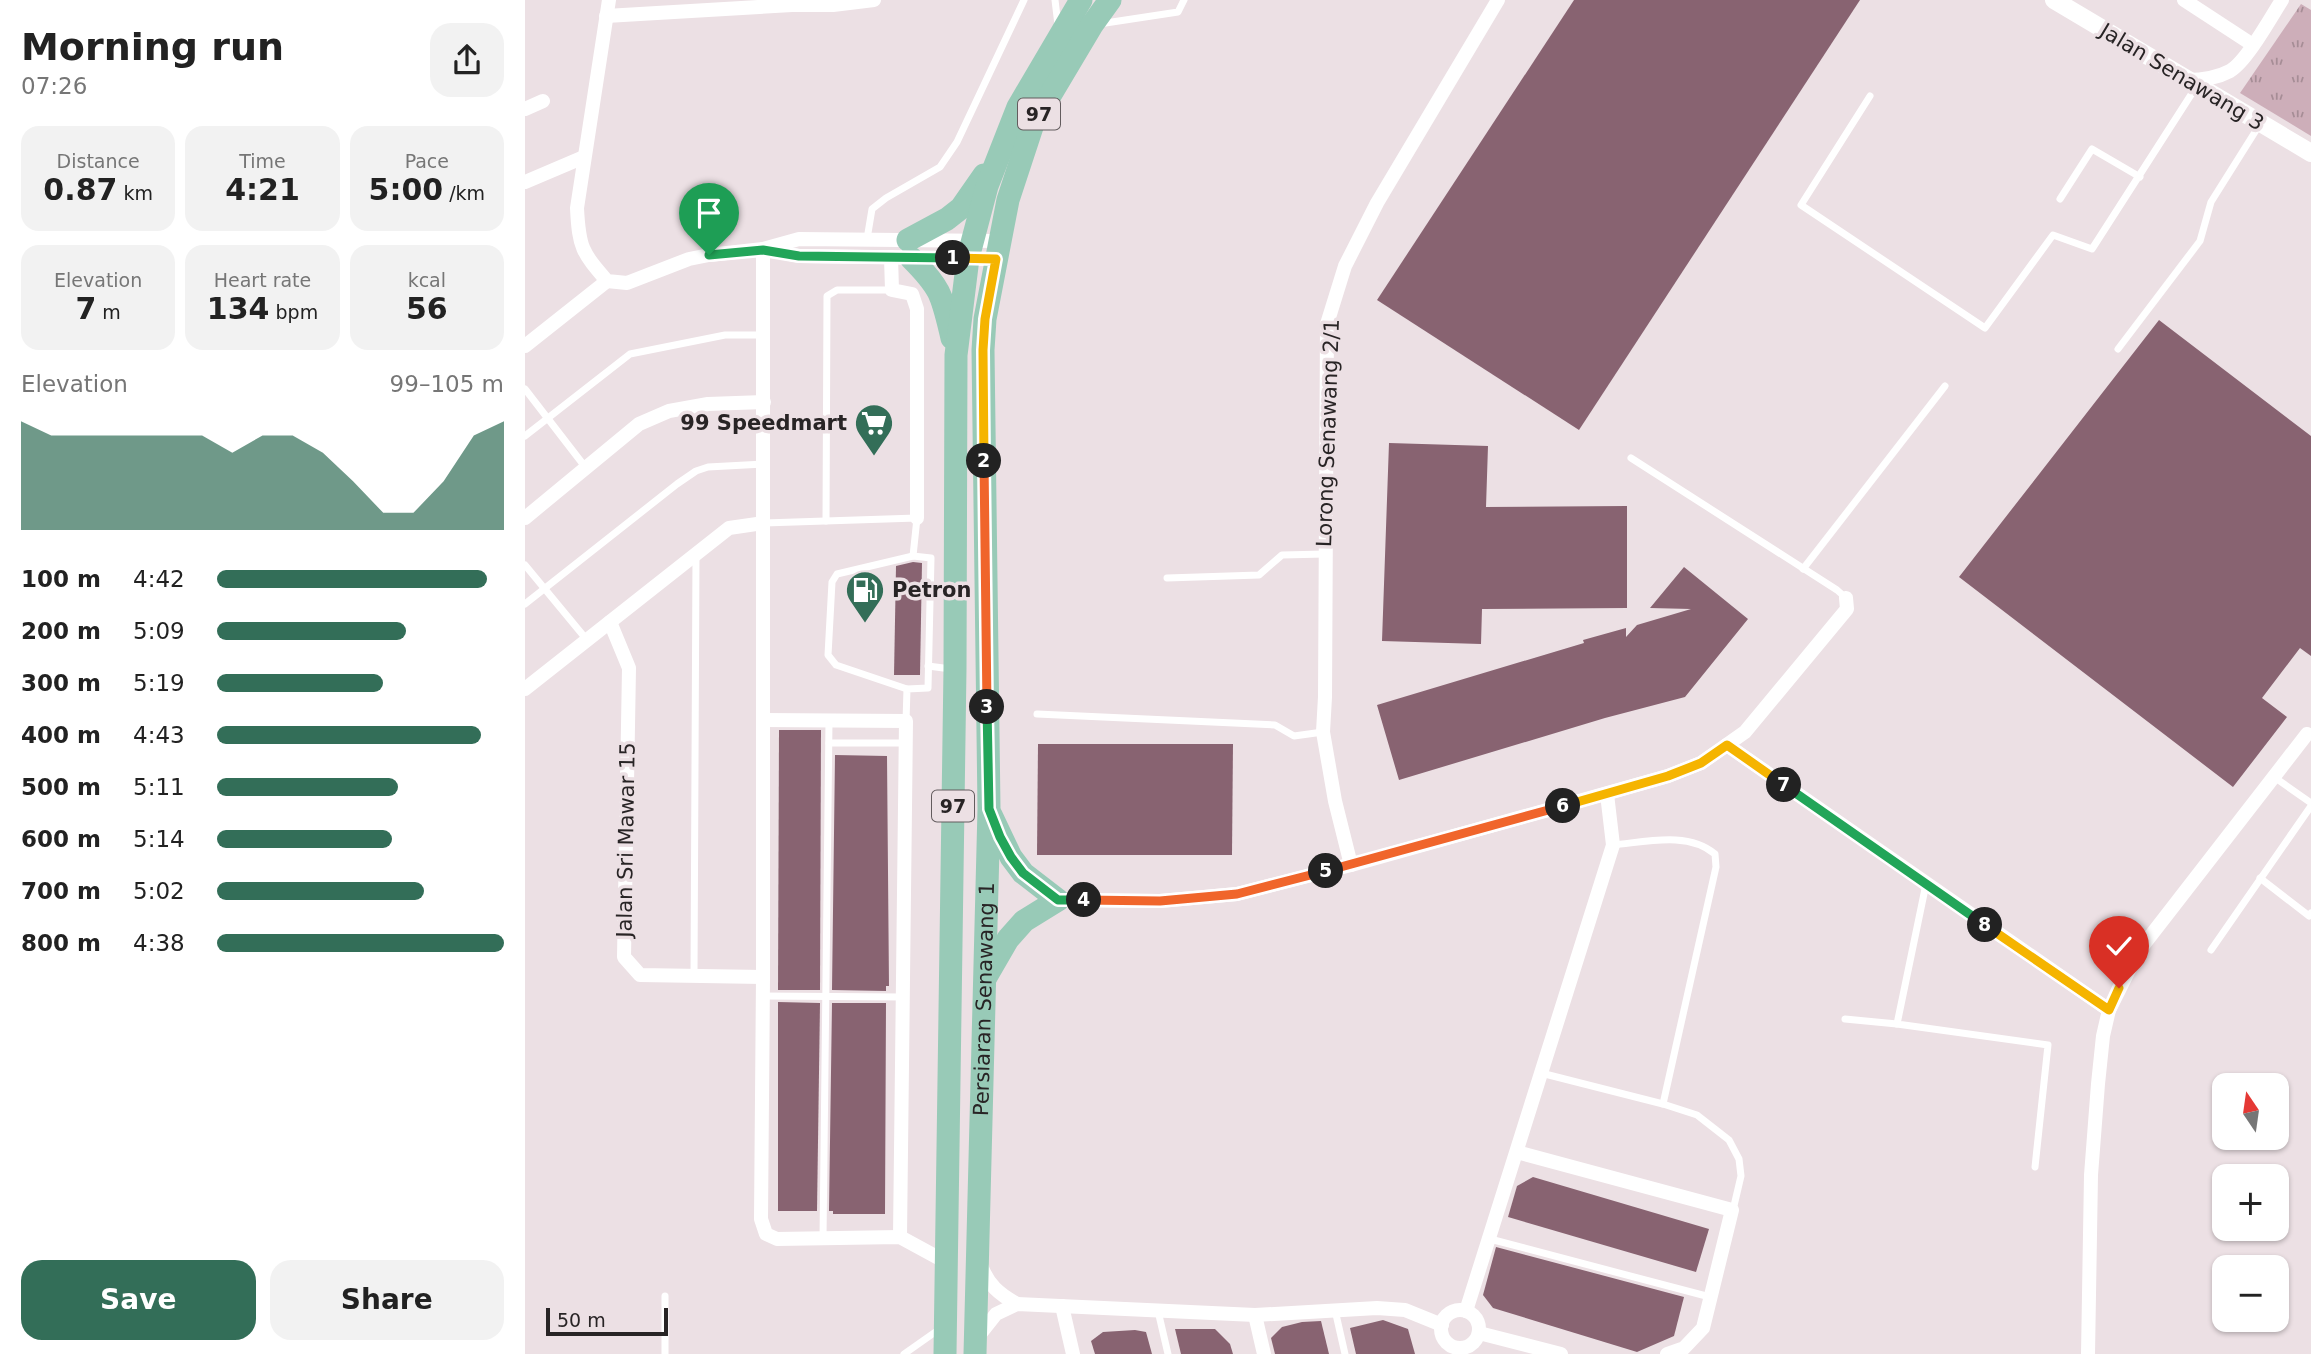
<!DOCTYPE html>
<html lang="en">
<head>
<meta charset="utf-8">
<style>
  :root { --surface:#fff; --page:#f2f2f2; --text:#222; --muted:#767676; --accent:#336e58 }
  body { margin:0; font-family:"DejaVu Sans",sans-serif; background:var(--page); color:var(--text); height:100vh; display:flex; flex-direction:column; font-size:26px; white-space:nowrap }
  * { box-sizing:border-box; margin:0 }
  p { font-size:23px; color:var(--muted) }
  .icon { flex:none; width:38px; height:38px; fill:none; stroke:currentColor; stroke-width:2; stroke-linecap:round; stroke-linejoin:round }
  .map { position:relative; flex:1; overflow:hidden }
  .side { display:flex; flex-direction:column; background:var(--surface); width:525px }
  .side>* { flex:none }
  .needle { width:46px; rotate:347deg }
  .controls { position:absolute; left:1687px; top:1073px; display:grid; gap:14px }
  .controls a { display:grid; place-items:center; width:77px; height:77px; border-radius:14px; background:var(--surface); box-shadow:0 2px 5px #0004; font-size:35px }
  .scale { position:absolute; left:21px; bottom:18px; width:122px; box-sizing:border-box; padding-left:7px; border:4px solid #282425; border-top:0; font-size:19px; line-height:24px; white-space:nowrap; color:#282425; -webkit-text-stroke:5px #ece0e4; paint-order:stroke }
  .pin { position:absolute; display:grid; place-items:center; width:60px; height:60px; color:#fff; margin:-72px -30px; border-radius:50% 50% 50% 0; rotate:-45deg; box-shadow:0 0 7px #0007 }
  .pin .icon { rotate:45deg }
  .km { position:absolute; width:35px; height:35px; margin:-18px; border-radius:50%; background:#222; color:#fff; font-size:19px; line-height:35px; text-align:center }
  .round { display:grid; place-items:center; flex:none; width:74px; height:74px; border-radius:21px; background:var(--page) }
  .head { display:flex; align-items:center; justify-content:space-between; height:119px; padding:0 21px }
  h1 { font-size:38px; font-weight:700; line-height:52px }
  .figures { display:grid; grid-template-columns:repeat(3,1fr); gap:10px; height:119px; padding:7px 21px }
  .figures div { display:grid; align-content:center; border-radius:18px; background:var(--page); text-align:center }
  .figures b { font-size:30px; font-weight:700 }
  .figures small { font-size:19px; font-weight:400 }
  .figures p { font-size:19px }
  .chart { height:196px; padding:14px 21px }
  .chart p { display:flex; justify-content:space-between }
  .chart svg { width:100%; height:126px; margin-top:7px; fill:var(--accent); opacity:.7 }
  .cta { display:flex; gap:14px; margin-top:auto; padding:14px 21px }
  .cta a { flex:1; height:80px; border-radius:21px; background:var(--accent); color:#fff; font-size:28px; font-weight:700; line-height:80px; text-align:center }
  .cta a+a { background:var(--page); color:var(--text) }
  ul { padding:0 21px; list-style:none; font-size:23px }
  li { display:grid; grid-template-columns:112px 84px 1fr; align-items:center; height:52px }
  li i { height:18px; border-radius:9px; background:var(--accent) }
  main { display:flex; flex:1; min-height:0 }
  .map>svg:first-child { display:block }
  .grass { fill:url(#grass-tufts) }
  .building { fill:#886371 }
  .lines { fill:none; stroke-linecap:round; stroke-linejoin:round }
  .service { stroke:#fff; stroke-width:7 }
  .minor { stroke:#fff; stroke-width:14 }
  .tertiary { stroke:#fff; stroke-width:18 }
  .primary { stroke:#98cab7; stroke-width:23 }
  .split-1-casing { stroke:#fff; stroke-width:14 }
  .split-2-casing { stroke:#fff; stroke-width:14 }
  .split-3-casing { stroke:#fff; stroke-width:14 }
  .split-4-casing { stroke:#fff; stroke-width:14 }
  .split-5-casing { stroke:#fff; stroke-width:14 }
  .split-6-casing { stroke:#fff; stroke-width:14 }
  .split-7-casing { stroke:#fff; stroke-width:14 }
  .split-8-casing { stroke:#fff; stroke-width:14 }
  .split-9-casing { stroke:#fff; stroke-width:14 }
  .split-1 { stroke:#22a559; stroke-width:9 }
  .split-2 { stroke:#f5b400; stroke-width:9 }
  .split-3 { stroke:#f0652b; stroke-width:9 }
  .split-4 { stroke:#22a559; stroke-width:9 }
  .split-5 { stroke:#f0652b; stroke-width:9 }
  .split-6 { stroke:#f0652b; stroke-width:9 }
  .split-7 { stroke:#f5b400; stroke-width:9 }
  .split-8 { stroke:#22a559; stroke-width:9 }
  .split-9 { stroke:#f5b400; stroke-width:9 }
  .labels { text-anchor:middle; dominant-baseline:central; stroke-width:7; stroke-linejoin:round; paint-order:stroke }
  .shield { fill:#ece0e4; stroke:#635c5e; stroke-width:2 }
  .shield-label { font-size:19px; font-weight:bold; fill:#282425 }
  .street-label { font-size:21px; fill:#282425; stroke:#ece0e4 }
  .poi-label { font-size:21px; font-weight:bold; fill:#282425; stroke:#ece0e4; text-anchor:end }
</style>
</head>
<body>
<main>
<section class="side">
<div class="head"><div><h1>Morning run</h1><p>07:26</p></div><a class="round"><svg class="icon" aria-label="share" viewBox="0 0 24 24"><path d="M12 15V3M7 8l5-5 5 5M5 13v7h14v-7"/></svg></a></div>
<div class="figures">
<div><p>Distance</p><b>0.87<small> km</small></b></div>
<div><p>Time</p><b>4:21</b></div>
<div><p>Pace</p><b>5:00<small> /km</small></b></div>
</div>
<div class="figures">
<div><p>Elevation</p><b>7<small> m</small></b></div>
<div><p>Heart rate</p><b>134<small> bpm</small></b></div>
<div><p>kcal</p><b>56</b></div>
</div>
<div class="chart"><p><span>Elevation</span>99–105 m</p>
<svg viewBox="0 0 160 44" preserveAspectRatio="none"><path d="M0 44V6L10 11L20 11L30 11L40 11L50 11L60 11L70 17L80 11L90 11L100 17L110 27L120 38L130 38L140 27L150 11L160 6V44z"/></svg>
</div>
<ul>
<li><b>100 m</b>4:42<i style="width:94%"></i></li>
<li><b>200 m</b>5:09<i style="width:66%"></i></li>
<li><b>300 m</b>5:19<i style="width:58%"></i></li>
<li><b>400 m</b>4:43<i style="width:92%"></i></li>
<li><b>500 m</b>5:11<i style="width:63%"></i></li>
<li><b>600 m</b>5:14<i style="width:61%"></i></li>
<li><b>700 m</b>5:02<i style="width:72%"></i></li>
<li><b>800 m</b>4:38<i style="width:100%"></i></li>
</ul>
<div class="cta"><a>Save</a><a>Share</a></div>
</section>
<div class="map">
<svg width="1786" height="1354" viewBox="0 0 1786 1354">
  <defs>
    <pattern id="grass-tufts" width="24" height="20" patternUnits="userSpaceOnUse" patternTransform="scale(1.75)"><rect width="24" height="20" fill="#cdaeb9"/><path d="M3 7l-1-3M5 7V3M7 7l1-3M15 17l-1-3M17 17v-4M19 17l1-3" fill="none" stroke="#a68d96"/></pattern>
  </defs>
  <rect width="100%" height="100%" fill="#ece0e4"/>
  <polygon class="grass" points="1776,4 1786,10 1786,136 1715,93"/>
  <g class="building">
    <polygon points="1049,0 1335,0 1054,430 852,300"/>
    <polygon points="1634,320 1786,436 1786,656 1775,648 1737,698 1762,717 1708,787 1434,577"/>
    <polygon points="864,443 963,446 961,507 1102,506 1102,608 957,609 956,644 857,641"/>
    <polygon points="388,562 397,563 395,675 369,675 371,566"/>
    <polygon points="1159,567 1223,619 1160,697 1080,718 874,780 852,705 1059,643 1058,640 1101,628 1101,637 1112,625 1166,609 1125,608"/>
    <polygon points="254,730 296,730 295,990 253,990"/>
    <polygon points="513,744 708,744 707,855 512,855"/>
    <polygon points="310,755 362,756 364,986 361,986 361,991 307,990"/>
    <polygon points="253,1002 295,1003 292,1211 253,1211"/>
    <polygon points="307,1003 361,1003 360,1214 308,1214 308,1211 304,1211"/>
    <polygon points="1008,1177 1184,1229 1171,1272 983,1217 992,1186"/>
    <polygon points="971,1247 1159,1297 1149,1336 1112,1352 968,1308 958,1295"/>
    <polygon points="858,1320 883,1329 890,1354 831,1354 825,1328"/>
    <polygon points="796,1321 804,1354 750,1354 746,1338 757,1327 777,1322"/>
    <polygon points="650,1329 690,1329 705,1344 708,1354 656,1354"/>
    <polygon points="610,1330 621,1332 627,1354 570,1354 566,1341 578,1332"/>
  </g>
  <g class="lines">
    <g class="service">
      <polyline points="530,0 533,25"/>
      <polyline points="574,24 653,12 659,0"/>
      <polyline points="1345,96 1276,205 1460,328 1528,235 1567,249 1671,87"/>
      <polyline points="1535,199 1567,149 1615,177"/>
      <polyline points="342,239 347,209 361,198 415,167 432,142 499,0"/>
      <polyline points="1593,349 1675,241 1686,202 1735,124"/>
      <polyline points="0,389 61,468"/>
      <polyline points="0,436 105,354 200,335 239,335"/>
      <polyline points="1106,458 1312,590 1321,598"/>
      <polyline points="301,521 302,296 312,290 367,290"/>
      <polyline points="239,523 392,518 388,556 406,558 403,688 382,689 381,721"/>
      <polyline points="0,565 62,640"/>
      <polyline points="1278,569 1420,386"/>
      <polyline points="642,578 734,575 757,555 800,554"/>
      <polyline points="0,604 152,484 171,471 183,467 239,464"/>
      <polyline points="403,666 426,669"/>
      <polyline points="382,689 311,665 303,655 307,582 312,574 388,556"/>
      <polyline points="512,714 750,725 769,736 798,732"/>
      <polyline points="304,743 380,743"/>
      <polyline points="1749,777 1786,803"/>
      <path d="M1088,845c33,-3 75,-14 102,9l1,13 -53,237"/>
      <polyline points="1735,878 1784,916 1786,913"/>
      <polyline points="1401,884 1372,1024 1523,1045 1510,1167"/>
      <polyline points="1686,950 1786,806"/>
      <polyline points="169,976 171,554"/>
      <polyline points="238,996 377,997"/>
      <polyline points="1320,1019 1372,1024"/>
      <polyline points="1016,1073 1138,1104 1172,1115 1204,1140 1214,1159 1216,1176 1208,1210"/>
      <polyline points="298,1238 304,721"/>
      <polyline points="965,1239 1185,1297"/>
      <polyline points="810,1310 820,1354"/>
      <polyline points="633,1311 643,1354"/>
      <polyline points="140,1354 140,1296"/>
      <polyline points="379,1354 416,1328"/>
    </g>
    <g class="minor">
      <path d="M84,0l-32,208c2,40 5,44 30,73l20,2 62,-24 20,-4 54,-6 36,-10 200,2"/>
      <polyline points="1659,0 1728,45"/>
      <polyline points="81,16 267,5 308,5 349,0"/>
      <path d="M1662,80c15,0 30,-2 43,-9 17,-10 41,-54 52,-71"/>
      <polyline points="0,109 18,101"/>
      <polyline points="0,182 59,157"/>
      <polyline points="238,249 238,977 236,1219 241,1234 252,1239 375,1237 421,1262"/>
      <polyline points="243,250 274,256 470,259"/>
      <polyline points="366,257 367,290 387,294 392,309 392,518"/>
      <polyline points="0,346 82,281"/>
      <polyline points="0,518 114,424 144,411 183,404 239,402"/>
      <polyline points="85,622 104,668 99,957 115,975 238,977"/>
      <polyline points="0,689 204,528 239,523"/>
      <polyline points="239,720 381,721 375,1237"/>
      <polyline points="1202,745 1584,1010"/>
      <polyline points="826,865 810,801 798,732 800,697 802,324 820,266 852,203 973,0"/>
      <polyline points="533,900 635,901 712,894 826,865 1143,776 1176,763 1220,732 1322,609 1321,598"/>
      <polyline points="992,1152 1207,1210 1178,1328 1159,1348 1142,1354"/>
      <path d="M456,1265c7,20 18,29 36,39"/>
      <polyline points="537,1306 548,1354"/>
      <circle cx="935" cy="1329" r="19"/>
      <polyline points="941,1311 1088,845 1082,794"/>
      <polyline points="730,1315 739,1354"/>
      <polyline points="954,1333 1036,1354"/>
      <polyline points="452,1338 471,1314 492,1304 730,1315 852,1308 880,1310 917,1325"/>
      <polyline points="1563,1354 1566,1175 1573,1084 1578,1036 1584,1010 1613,952 1782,734"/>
    </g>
    <polyline class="tertiary" points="1529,0 1786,153"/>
    <g class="primary">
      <polyline points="383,240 422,219 436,208 459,175"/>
      <path d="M386,258c31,31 31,38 41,80"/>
      <polyline points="461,977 483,939 499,921 533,900 498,873 486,857 466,815"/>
      <polyline points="420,1354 430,669 431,355 443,258 462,186 493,107 556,0"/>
      <path id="s1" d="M450,1354l14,-545 -6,-459 2,-31 23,-119 25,-76 59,-99 18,-25"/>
    </g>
  </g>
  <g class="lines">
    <g class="split-1-casing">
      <polyline id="split-1" points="184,255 238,250 274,256 428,258"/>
    </g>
    <g class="split-2-casing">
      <polyline id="split-2" points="428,258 471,259 460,319 458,350 459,461"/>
    </g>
    <g class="split-3-casing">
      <polyline id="split-3" points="459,461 462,707"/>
    </g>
    <g class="split-4-casing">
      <polyline id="split-4" points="462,707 464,809 475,837 486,857 498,873 533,900 559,900"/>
    </g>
    <g class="split-5-casing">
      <polyline id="split-5" points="559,900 635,901 712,894 801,871"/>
    </g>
    <g class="split-6-casing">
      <polyline id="split-6" points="801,871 1038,806"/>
    </g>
    <g class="split-7-casing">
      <polyline id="split-7" points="1038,806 1143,776 1176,763 1202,745 1259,785"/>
    </g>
    <g class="split-8-casing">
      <polyline id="split-8" points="1259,785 1460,925"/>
    </g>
    <g class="split-9-casing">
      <polyline id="split-9" points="1460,925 1584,1010 1594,988"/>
    </g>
    <use href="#split-1" class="split-1"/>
    <use href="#split-2" class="split-2"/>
    <use href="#split-3" class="split-3"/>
    <use href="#split-4" class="split-4"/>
    <use href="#split-5" class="split-5"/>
    <use href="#split-6" class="split-6"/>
    <use href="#split-7" class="split-7"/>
    <use href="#split-8" class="split-8"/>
    <use href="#split-9" class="split-9"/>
  </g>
  <defs>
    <g id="supermarket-pin" transform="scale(2.0125)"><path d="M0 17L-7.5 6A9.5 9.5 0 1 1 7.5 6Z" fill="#336e58" stroke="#ece0e4"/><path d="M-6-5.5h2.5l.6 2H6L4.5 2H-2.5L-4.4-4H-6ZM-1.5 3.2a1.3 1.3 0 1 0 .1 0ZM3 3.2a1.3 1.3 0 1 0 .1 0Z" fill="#fff"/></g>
    <g id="fuel-pin" transform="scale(2.0125)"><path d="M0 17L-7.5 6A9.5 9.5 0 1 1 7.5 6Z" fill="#336e58" stroke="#ece0e4"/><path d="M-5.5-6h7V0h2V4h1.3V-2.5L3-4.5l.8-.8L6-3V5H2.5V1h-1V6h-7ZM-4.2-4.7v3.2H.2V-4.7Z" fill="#fff"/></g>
  </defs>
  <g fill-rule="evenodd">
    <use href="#supermarket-pin" x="349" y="423"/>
    <use href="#fuel-pin" x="340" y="590"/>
  </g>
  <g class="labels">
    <g class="shield">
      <rect x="493" y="98.5" width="42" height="31" rx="5"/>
      <rect x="407" y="790.5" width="42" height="31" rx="5"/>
    </g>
    <g class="shield-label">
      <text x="514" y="114">97</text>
      <text x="428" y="806">97</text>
    </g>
    <g class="street-label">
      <text transform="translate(1657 77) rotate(31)">Jalan Senawang 3</text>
      <text transform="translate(803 433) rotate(-88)">Lorong Senawang 2/1</text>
      <text transform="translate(101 840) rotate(-89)">Jalan Sri Mawar 15</text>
      <text stroke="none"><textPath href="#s1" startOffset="355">Persiaran Senawang 1</textPath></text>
    </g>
    <g class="poi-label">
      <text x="322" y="423">99 Speedmart</text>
      <text x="367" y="590" text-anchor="start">Petron</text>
    </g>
  </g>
</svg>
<div class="controls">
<a><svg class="needle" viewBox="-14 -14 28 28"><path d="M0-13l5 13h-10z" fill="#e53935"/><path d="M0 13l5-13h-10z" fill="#767676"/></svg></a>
<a>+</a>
<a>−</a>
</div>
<div class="scale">50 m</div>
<div class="pin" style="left:184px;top:255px;background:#1e9e55"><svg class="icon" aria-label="arrive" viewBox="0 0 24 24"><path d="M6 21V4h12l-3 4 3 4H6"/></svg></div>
<div class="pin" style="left:1594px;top:988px;background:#d93025"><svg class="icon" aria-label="check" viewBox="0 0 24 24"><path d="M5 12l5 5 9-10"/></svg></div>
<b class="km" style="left:428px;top:258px">1</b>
<b class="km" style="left:459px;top:461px">2</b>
<b class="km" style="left:462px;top:707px">3</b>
<b class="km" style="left:559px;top:900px">4</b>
<b class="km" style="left:801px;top:871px">5</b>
<b class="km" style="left:1038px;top:806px">6</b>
<b class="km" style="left:1259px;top:785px">7</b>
<b class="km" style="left:1460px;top:925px">8</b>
</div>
</main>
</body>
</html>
